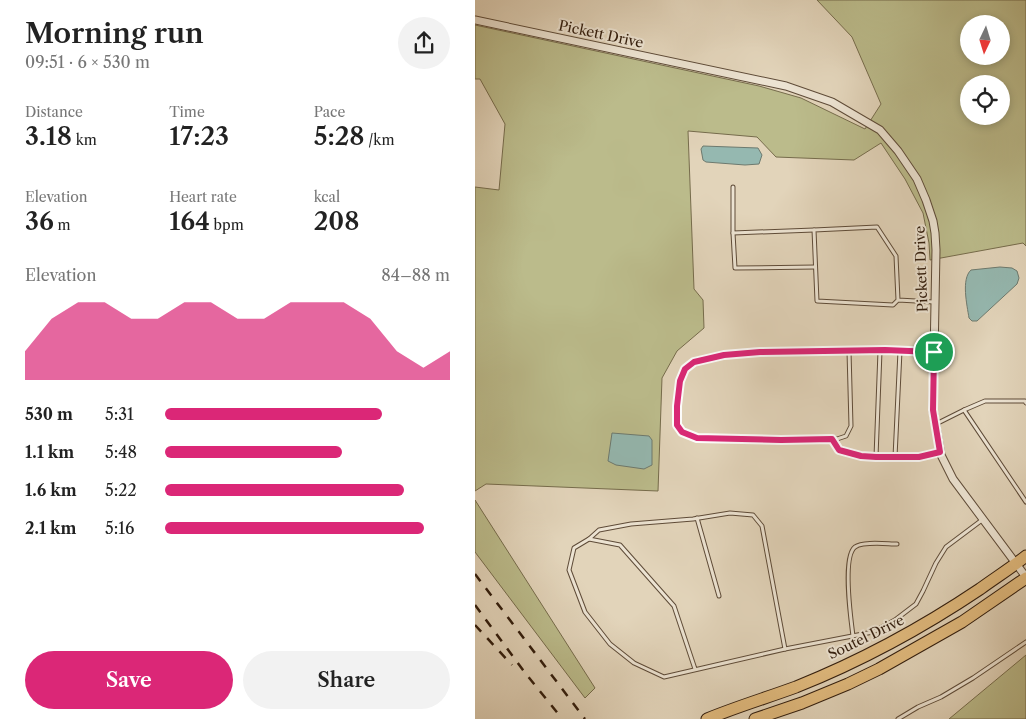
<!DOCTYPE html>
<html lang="en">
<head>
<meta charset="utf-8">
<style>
  :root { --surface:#fff; --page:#f2f2f2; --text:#222; --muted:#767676; --accent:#db2777 }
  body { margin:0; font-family:"Libre Caslon Text",serif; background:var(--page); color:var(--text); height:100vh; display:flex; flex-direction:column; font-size:19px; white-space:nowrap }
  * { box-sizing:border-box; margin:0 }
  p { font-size:16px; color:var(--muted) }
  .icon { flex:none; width:28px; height:28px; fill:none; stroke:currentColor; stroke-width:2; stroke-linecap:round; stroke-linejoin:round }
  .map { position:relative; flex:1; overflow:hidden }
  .side { display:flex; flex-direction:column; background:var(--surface); width:475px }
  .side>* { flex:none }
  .needle { width:32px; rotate:184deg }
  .controls { position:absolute; left:485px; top:15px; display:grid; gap:10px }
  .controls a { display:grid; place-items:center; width:50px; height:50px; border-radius:50%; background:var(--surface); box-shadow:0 2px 8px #0003; font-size:25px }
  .pin { position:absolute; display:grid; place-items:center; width:42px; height:42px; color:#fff; margin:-21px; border:2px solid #fff; border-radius:50%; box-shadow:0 1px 5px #0007 }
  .round { display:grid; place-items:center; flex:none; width:52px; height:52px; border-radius:26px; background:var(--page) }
  .overview { display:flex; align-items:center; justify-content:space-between; height:85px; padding:0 25px }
  h1 { font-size:28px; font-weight:600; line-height:38px }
  .metrics { display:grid; grid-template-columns:repeat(3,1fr); gap:8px; height:85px; padding:5px 25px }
  .metrics div { display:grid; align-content:center }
  .metrics b { font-size:25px; font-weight:600 }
  .metrics small { font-size:14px; font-weight:400 }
  .metrics p { font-size:14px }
  .chart { height:140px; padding:10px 25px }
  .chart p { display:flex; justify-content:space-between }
  .chart svg { width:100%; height:90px; margin-top:5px; fill:var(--accent); opacity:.7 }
  .action { display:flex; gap:10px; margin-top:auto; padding:10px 25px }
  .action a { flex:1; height:58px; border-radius:30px; background:var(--accent); color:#fff; font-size:20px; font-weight:600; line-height:58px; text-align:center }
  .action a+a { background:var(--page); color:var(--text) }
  ul { padding:0 25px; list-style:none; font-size:16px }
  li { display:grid; grid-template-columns:80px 60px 1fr; align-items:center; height:38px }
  li i { height:12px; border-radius:6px; background:var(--accent) }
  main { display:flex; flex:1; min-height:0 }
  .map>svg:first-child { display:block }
  .green { fill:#bbbb8b; stroke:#766c4c; fill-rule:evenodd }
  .water { fill:#95b8b0; stroke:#6d7a6f }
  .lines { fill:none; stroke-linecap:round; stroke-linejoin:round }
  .lane-casing { stroke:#5e4b38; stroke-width:5 }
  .street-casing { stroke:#5e4b38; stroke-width:9 }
  .primary-casing { stroke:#321d0d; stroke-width:13 }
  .lane { stroke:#ece3d2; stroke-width:3 }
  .street { stroke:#ece3d2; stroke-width:7 }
  .primary { stroke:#e1ba7d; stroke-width:11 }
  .rail { stroke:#321d0d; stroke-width:2.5; stroke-dasharray:9 9; stroke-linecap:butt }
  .route-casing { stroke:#fff; stroke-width:10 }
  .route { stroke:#db2777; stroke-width:6 }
  .labels { text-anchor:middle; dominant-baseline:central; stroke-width:4; stroke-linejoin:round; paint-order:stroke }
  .street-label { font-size:14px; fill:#321d0d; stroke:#ece3d2 }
</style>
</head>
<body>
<main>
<section class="side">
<div class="overview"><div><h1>Morning run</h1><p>09:51 · 6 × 530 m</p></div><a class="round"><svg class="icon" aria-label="share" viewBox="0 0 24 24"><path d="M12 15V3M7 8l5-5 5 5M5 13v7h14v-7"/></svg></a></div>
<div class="metrics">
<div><p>Distance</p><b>3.18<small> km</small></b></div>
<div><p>Time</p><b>17:23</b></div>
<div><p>Pace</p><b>5:28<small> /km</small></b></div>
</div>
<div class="metrics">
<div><p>Elevation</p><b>36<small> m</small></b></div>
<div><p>Heart rate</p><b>164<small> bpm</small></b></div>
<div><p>kcal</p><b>208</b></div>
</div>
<div class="chart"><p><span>Elevation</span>84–88 m</p>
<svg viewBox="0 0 160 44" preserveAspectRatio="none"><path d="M0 44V30L10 14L20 6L30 6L40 14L50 14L60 6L70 6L80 14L90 14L100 6L110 6L120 6L130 14L140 30L150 38L160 30V44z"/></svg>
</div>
<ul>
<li><b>530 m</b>5:31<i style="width:76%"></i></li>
<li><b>1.1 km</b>5:48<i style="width:62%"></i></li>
<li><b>1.6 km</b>5:22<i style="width:84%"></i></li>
<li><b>2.1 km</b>5:16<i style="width:91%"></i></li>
</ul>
<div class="action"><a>Save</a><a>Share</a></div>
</section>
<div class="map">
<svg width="551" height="719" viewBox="0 0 551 719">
  <rect width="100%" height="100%" fill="#e2d4ba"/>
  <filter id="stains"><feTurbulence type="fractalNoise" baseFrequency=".004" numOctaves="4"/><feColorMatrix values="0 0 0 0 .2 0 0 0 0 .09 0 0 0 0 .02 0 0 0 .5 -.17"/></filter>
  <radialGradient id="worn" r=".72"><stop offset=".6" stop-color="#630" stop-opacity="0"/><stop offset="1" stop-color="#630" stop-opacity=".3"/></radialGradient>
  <g class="green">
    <path d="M342,0h209v246l-3,-3 -93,17 -1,-17 -6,-30 -18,-34 -24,-36 -27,17 -78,-3 -19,-20 -69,-6 6,158 9,11 1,28 -27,23 -15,27 -4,113 -172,-7 -11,7v-304l24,3 6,-66 -25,-45h-5v-54l284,61 42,12 64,31 16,-25 -29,-67zM494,24h32v32h-32zM494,84h32v32h-32z"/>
    <polygon points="0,500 120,688 110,698 0,552"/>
    <polygon points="551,655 551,719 474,719"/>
  </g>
  <g class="water">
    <polygon points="228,146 283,148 287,155 284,164 270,165 231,162 228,160 226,149"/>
    <path d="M525,267l12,1 5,3 2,7 -2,6 -40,37h-5l-3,-3c-2,-13 -8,-39 2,-48z"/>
    <polygon points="137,433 174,436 177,440 177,465 169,469 141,465 133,461"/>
  </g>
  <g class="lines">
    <g class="lane-casing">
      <g id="lane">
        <polyline points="258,187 258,233 339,230"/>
        <polyline points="258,233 260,268 340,267"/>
        <polyline points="423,300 418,305 342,301 339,230 402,227 421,256 423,300 459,302"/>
        <polyline points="374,351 376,426 371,436 362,439 306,439 222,438 207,432 202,425 202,406 205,381 210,369 219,362 249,355 285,352 410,350 459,352"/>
        <polyline points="405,351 401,457 444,457 465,451"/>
        <polyline points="489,410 551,502"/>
        <polyline points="461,424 489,410 510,401 550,401 551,403"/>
        <polyline points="357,439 364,450 386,456 401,457"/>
        <polyline points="420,457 425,351"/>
        <polyline points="222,518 244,596"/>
        <polyline points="114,539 124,530 156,524 218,519 255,513 278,515 287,526 310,649 398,632 420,620 441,604 448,591 461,563 471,547 507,520"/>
        <path d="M378,636c-2,-16 -11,-79 2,-89 8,-6 32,-3 42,-3"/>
        <polyline points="220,669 199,606 145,545 114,539 99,548 94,570 110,612 135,644 159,663 189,677 310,649"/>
        <polyline points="423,719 443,707 466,697 498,678 551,642"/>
      </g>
    </g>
    <g class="street-casing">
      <polyline id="street" points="0,20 311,86 357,102 405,130 423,151 442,179 451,200 458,221 460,233 461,250 458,410 466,455 478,479 551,577"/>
    </g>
    <g class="primary-casing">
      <g id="primary">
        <path d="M232,719c29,-12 59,-21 89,-32 65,-26 126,-59 184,-98 15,-11 31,-21 46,-33"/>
        <polyline points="280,719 327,703 373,684 404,669 487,622 551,578"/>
      </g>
    </g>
    <use href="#lane" class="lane"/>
    <use href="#street" class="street"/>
    <use href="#primary" class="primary"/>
    <g class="rail">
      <polyline points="0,574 110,719"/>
      <polyline points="0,605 51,674 85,716"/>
      <polyline points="0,625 37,665"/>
    </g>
  </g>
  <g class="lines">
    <g class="route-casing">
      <polygon id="route" points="410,350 459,352 458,410 465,452 444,457 401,457 386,456 364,450 357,439 306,440 222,438 207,432 202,425 202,406 205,381 210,369 219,362 249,355 285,352"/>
    </g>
    <use href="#route" class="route"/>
  </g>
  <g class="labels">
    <g class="street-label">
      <text transform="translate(126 34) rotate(12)">Pickett Drive</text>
      <text transform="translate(446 269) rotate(-92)">Pickett Drive</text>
      <text transform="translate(391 637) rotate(-26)">Soutel Drive</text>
    </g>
  </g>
  <rect width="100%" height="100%" filter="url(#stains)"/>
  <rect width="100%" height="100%" fill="url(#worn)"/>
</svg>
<div class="controls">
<a><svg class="needle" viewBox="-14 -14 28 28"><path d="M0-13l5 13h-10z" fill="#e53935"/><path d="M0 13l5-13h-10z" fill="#767676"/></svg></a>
<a><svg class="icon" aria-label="locate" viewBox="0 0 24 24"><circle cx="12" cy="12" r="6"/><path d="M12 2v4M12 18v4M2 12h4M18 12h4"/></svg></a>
</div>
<div class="pin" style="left:459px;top:352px;background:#1e9e55"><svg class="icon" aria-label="arrive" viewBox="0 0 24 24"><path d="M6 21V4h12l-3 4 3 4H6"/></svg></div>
</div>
</main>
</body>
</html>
